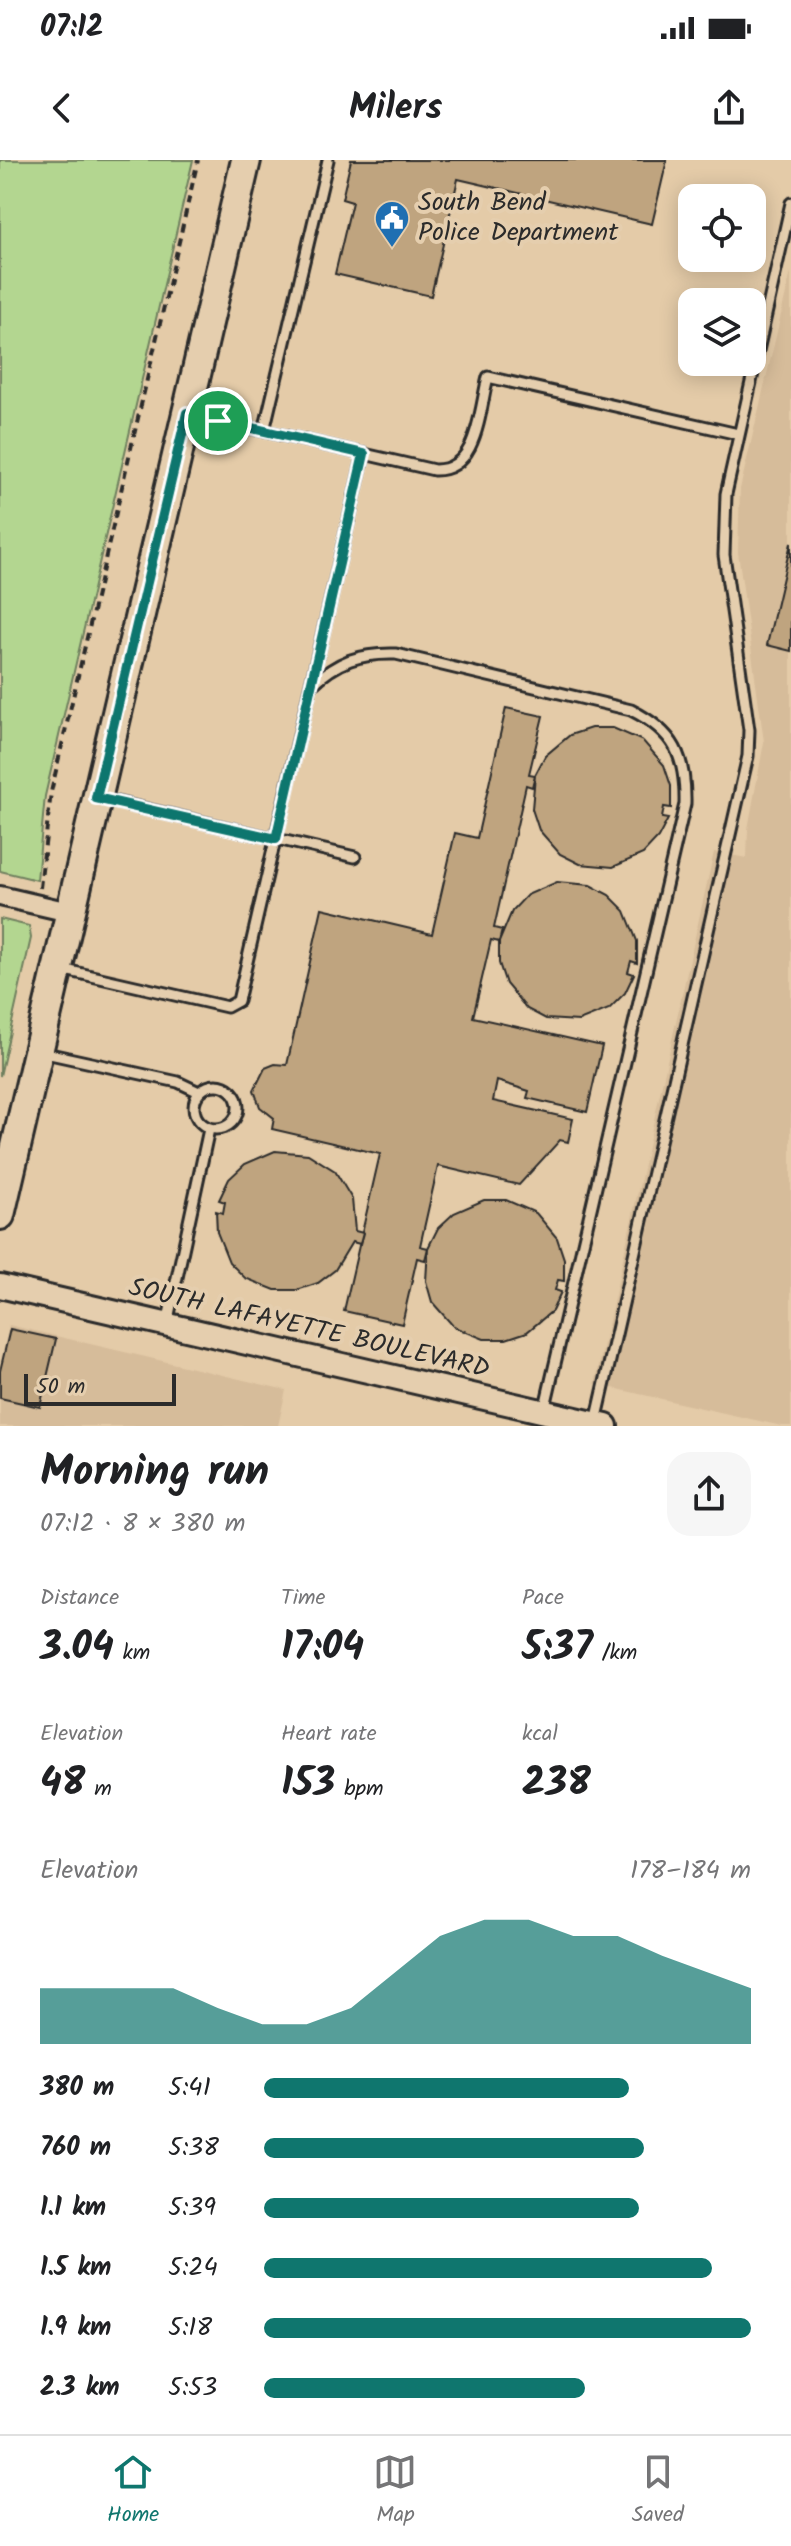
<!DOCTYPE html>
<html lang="en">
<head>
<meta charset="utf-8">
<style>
  :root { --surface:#fff; --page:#f6f6f6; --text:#202124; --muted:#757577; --line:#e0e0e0; --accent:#0f766e }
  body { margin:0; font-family:Kalam,sans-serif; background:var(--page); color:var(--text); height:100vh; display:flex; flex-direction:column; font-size:30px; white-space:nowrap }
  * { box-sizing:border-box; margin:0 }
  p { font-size:26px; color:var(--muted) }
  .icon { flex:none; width:44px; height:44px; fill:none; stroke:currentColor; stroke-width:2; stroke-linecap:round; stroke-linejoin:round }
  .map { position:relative; height:1266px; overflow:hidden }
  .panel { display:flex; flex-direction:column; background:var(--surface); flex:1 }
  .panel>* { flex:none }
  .controls { position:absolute; left:678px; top:24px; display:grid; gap:16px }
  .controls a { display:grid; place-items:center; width:88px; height:88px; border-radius:16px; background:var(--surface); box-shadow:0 4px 20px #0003; font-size:40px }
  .scale { position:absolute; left:24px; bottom:20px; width:152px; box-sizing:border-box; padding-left:8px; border:4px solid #2b2b2b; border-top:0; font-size:22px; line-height:28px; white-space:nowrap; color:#2b2b2b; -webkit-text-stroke:6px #e5ceae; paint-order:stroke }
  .pin { position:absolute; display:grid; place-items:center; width:68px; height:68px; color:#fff; margin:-34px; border:4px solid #fff; border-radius:50%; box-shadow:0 2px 8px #0007 }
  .round { display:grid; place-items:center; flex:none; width:84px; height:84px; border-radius:24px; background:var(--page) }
  .overview { display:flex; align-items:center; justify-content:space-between; height:136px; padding:0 40px }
  h1 { font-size:44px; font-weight:700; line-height:60px }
  .metrics { display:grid; grid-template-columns:repeat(3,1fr); gap:12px; height:136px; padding:8px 40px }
  .metrics div { display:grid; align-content:center }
  .metrics b { font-size:40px; font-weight:700 }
  .metrics small { font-size:22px; font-weight:400 }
  .metrics p { font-size:22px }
  .chart { height:224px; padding:16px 40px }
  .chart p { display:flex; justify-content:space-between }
  .chart svg { width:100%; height:144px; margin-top:8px; fill:var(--accent); opacity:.7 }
  ul { padding:0 40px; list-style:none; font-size:26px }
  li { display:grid; grid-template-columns:128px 96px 1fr; align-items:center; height:60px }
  li i { height:20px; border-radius:10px; background:var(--accent) }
  .status { display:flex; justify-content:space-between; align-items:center; height:56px; padding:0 40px; background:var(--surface); direction:ltr }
  .status svg { height:22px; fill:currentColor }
  header { display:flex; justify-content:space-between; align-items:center; height:104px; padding:0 40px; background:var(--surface); font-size:36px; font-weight:700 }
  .tab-bar { display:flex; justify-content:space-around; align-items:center; height:112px; border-top:2px solid var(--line); background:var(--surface); font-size:22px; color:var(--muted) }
  .tab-bar a { display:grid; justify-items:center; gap:4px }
  .tab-bar .current { color:var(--accent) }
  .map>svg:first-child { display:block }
  .built { fill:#d6bc9a }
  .green { fill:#b3d690; stroke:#6f805e; stroke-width:2 }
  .building { fill:#bfa47f; stroke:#2b2b2b; stroke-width:2 }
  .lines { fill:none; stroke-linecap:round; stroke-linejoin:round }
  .service-casing { stroke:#2b2b2b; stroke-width:15 }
  .minor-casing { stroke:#2b2b2b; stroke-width:24 }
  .tertiary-casing { stroke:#2b2b2b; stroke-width:28 }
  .primary-casing { stroke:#2b2b2b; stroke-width:34 }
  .path { stroke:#2b2b2b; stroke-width:4; stroke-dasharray:8 6; stroke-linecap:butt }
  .service { stroke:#e5ceae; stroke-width:9 }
  .minor { stroke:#e5ceae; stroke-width:18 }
  .tertiary { stroke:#e5ceae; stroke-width:22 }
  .primary { stroke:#e5ceae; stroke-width:28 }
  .route-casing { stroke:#fff; stroke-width:16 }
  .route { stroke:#0f766e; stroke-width:10 }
  .labels { text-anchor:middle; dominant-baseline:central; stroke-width:8; stroke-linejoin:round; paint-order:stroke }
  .poi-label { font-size:26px; fill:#2b2b2b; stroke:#e5ceae; text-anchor:start }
  .street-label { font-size:26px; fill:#2b2b2b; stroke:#e5ceae }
</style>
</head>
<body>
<div class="status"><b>07:12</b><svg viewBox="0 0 49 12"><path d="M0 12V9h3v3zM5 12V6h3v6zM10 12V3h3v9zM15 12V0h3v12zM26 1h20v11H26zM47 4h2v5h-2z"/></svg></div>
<header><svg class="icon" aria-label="back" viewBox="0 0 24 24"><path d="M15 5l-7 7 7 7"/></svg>Milers<svg class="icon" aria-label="share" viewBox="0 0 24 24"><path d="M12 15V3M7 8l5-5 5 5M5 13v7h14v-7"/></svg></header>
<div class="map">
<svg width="791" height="1266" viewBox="0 0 791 1266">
  <rect width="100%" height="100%" fill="#e4cba8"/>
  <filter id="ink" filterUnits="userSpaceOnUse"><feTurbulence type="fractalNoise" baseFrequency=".0125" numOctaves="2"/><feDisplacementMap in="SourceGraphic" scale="16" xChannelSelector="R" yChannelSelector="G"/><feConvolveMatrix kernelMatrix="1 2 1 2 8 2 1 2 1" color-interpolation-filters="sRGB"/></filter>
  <g filter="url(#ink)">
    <g class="built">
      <polygon points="791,112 791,1266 782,1266 595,1224 714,692 747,698 748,669 764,582 738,392 740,329"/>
      <polygon points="9,1165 286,1230 278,1266 0,1266 0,1206"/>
    </g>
    <g class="green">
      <polygon points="0,0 193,0 45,636 37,720 0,711"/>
      <polygon points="0,759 29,766 31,778 0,916"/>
    </g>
    <g class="building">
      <polygon points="351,0 667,0 652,64 458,19 431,136 335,114 352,42 342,39"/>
      <polygon points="791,383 791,491 767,485"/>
      <polygon points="506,548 543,556 529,614 535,615 532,627 526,625 494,768 502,770 499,782 491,780 473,857 602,886 587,952 527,938 529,931 497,921 493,941 573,959 568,982 560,980 519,1025 438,1006 420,1086 428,1088 425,1100 417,1098 402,1164 344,1151 380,994 272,969 274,958 260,947 254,930 265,908 275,904 287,905 322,748 432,774 455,673 477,678"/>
      <polygon points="591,568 613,568 643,581 664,605 671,626 671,648 664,647 662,658 668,659 658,678 643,694 613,707 580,704 560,694 539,670 532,649 535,615 545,596 570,575"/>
      <polygon points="557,722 590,725 609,735 625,751 637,781 637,803 631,801 628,812 634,814 625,833 609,849 579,861 546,859 527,849 506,824 499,803 499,782 512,751 527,735"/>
      <polygon points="275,991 308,994 335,1011 352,1039 355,1071 363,1073 360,1084 352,1082 335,1110 318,1123 297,1130 275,1130 245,1118 229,1102 217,1072 216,1051 223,1053 225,1042 219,1040 229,1019 245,1004"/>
      <polygon points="484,1040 506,1040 536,1053 557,1078 564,1099 564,1121 558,1120 555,1130 561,1132 552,1151 527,1172 506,1179 484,1179 454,1167 432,1142 426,1121 428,1088 438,1068 454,1053"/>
      <polygon points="10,1169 56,1179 40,1247 0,1238 0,1211"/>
    </g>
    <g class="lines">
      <g class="service-casing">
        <g id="service">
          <path d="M190,254l244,56c44,1 45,-58 54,-93l250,57"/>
          <polyline points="264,271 328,0"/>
          <path d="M311,526c26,-25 49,-33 85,-32l235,56c44,22 55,47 54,94l-141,607"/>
          <polyline points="99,638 355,697"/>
          <polyline points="61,809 227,847 238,841 364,294"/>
          <polyline points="41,892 178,922 199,932"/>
          <circle cx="216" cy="947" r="22"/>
          <polyline points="167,1164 209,969"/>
          <polyline points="596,1262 748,596 749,570 724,395 726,334 791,43"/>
        </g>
      </g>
      <g class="minor-casing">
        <polyline id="minor" points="0,736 69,752"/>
      </g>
      <g class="tertiary-casing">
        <polyline id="tertiary" points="0,1126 606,1266"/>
      </g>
      <g class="primary-casing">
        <polyline id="primary" points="0,1055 246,0"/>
      </g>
      <polyline class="path" points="40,728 51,632 198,0"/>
      <use href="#service" class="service"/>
      <use href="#minor" class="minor"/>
      <use href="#tertiary" class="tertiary"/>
      <use href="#primary" class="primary"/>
    </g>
  </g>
  <g class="lines" filter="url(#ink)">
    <g class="route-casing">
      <polygon id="route" points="187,253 364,294 276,679 96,638"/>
    </g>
    <use href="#route" class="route"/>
  </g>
  <defs>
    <g id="civic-pin" transform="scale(1.8)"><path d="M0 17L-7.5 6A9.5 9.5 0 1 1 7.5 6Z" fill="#1f6fb2" stroke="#e5ceae"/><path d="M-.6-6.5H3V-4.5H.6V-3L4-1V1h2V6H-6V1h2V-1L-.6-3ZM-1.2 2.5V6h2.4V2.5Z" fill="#fff"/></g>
  </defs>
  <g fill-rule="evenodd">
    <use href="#civic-pin" x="392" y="58"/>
  </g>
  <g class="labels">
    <g class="poi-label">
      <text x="418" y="43">South Bend<tspan x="418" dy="30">Police Department</tspan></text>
    </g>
    <g class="street-label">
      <text transform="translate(309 1169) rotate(13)">SOUTH LAFAYETTE BOULEVARD</text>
    </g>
  </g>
</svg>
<div class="controls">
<a><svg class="icon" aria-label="locate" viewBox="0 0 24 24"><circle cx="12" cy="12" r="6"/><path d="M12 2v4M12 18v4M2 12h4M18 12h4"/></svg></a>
<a><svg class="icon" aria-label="layers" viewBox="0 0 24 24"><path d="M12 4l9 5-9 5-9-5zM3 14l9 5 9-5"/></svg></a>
</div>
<div class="scale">50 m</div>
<div class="pin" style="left:218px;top:261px;background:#1e9e55"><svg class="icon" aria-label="arrive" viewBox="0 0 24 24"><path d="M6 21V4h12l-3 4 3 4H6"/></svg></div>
</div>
<section class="panel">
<div class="overview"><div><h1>Morning run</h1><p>07:12 · 8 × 380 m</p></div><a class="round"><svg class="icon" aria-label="share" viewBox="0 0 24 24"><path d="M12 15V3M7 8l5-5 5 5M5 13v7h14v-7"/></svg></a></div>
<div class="metrics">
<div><p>Distance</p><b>3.04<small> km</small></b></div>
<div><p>Time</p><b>17:04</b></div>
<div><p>Pace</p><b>5:37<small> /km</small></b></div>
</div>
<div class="metrics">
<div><p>Elevation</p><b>48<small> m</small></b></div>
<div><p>Heart rate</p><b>153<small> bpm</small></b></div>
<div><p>kcal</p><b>238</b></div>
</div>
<div class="chart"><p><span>Elevation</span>178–184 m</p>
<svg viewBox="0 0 160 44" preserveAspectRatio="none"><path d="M0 44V27L10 27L20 27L30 27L40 33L50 38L60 38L70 33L80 22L90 11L100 6L110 6L120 11L130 11L140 17L150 22L160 27V44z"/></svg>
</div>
<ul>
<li><b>380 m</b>5:41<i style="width:75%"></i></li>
<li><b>760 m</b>5:38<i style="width:78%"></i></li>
<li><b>1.1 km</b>5:39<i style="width:77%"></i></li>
<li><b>1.5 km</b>5:24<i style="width:92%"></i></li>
<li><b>1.9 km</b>5:18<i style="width:100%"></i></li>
<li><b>2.3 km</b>5:53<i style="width:66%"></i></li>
</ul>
</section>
<nav class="tab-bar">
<a class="current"><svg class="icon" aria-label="home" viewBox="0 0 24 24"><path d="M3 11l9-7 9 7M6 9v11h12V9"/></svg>Home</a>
<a><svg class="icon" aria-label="map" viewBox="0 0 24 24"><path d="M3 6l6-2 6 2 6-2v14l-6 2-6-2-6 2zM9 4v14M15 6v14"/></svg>Map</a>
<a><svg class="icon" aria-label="saved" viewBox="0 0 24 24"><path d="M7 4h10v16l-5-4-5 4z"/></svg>Saved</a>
</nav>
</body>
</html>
